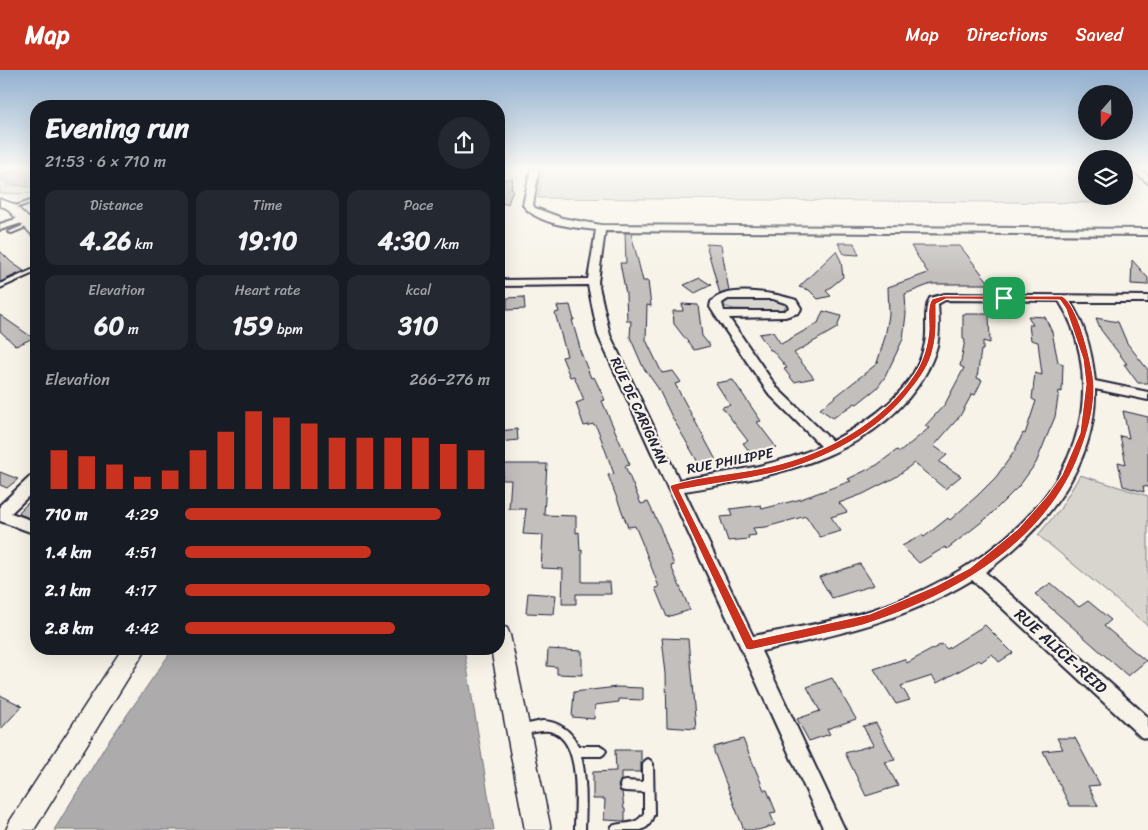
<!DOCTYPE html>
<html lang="en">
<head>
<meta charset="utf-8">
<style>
  :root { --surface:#171b24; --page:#242831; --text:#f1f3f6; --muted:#9ea1a6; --accent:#c8321e }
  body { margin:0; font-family:Sriracha,sans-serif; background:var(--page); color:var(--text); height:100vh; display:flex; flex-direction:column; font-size:19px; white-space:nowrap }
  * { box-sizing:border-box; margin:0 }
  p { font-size:16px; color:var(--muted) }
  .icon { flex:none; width:28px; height:28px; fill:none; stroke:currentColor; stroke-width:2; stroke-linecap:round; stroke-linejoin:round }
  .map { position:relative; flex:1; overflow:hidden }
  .drawer { position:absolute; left:30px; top:30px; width:475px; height:555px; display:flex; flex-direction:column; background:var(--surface); border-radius:20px; box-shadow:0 5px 20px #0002 }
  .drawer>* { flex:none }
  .needle { width:32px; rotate:200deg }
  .fabs { position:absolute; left:1078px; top:15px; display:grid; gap:10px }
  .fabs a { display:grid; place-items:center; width:55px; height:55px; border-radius:50%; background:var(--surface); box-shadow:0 5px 20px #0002; font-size:25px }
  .pin { position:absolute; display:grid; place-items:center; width:42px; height:42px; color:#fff; margin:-21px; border-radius:10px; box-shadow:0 2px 8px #0006 }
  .round { display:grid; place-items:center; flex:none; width:52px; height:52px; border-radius:26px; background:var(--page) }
  .overview { display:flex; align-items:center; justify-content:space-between; height:85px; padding:0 15px }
  h1 { font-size:28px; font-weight:800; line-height:38px }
  .figures { display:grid; grid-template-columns:repeat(3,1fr); gap:8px; height:85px; padding:5px 15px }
  .figures div { display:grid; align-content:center; border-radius:12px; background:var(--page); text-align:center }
  .figures b { font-size:25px; font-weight:800 }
  .figures small { font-size:14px; font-weight:400 }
  .figures p { font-size:14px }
  .chart { height:140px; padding:10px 15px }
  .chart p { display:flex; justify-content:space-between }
  .chart svg { width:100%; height:90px; margin-top:5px; stroke:var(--accent); stroke-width:6 }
  ul { padding:0 15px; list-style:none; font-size:16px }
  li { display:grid; grid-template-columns:80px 60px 1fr; align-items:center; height:38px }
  li i { height:12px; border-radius:6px; background:var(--accent) }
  header { display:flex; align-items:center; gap:30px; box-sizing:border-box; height:70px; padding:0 25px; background:var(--accent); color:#fff }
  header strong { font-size:24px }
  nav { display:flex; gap:28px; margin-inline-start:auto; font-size:18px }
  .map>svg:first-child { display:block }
  .built { fill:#e7e3db }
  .green { fill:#d8d5cf; stroke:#7d7c85 }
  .water { fill:#aeabad; stroke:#76747f }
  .building { fill:#c2bfbd; stroke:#22223b }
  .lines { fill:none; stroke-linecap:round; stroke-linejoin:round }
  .service-casing { stroke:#22223b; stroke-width:4 }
  .minor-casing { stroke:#22223b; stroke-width:4 }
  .tertiary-casing { stroke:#22223b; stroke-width:3 }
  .service { fill:#f7f3e8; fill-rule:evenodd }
  .minor { fill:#f7f3e8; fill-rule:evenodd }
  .tertiary { fill:#f7f3e8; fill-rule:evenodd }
  .route { fill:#c8321e; stroke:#fff; fill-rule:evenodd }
  .labels { text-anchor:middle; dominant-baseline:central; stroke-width:4.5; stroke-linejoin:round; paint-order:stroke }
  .street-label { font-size:14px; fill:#22223b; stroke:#f7f3e8 }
  .near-street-label { font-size:16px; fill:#22223b; stroke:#f7f3e8 }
</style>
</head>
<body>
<header>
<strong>Map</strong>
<nav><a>Map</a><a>Directions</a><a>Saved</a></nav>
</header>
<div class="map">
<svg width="1148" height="760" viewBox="0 0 1148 760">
  <rect width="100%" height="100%" fill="#f7f3e8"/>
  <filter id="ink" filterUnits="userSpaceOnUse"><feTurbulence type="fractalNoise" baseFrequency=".02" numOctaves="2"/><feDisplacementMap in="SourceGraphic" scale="10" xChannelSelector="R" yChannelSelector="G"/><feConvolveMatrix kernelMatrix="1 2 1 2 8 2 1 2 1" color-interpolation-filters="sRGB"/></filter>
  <g filter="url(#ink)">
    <polygon class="built" points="11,122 24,125 36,124 36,150 19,131 3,124"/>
    <g class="green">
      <polygon points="543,99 1083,99 1086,103 1086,126 1106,126 1112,133 538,128"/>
      <polygon points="0,110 7,112 6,117 22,115 36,118 36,124 0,123"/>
      <polygon points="731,229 774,230 780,231 787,235 783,239 778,240 734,239 726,237 723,234"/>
      <polygon points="1080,405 1148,426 1148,556 1038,465 1060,439"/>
    </g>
    <g class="water">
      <polygon points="0,99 36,99 36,118 7,114 6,112 0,110"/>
      <polygon points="173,579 464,579 494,760 54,760 106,675"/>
    </g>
    <g class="building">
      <polygon points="499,109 513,109 511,119 513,119 508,134 499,133"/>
      <polygon points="625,163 631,163 643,211 648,211 651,236 647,235 646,270 662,303 673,301 681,312 675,314 716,390 699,394 672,347 658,318 643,297 630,267 631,251 627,251 626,224 620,193 626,193"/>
      <polygon points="838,173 854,173 859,185 844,184"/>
      <polygon points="706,174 721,175 729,221 720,224"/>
      <polygon points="911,176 960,176 990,214 931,214 905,224 906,244 903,269 885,307 877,318 857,334 855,333 833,348 820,339 879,292 877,293 885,267 889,245 888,217 928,203"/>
      <polygon points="0,181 11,192 24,201 0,212"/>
      <polygon points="836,181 841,191 843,207 826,221 831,226 818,229 809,220 799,217"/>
      <polygon points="1132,190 1148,208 1148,215 1131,214"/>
      <polygon points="700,208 711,215 695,223 684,215"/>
      <polygon points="524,227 525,239 507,240 507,228"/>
      <polygon points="682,234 698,235 702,266 710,276 694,280 674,254 673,241 683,241"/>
      <polygon points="570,235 574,250 572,250 580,278 579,278 591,308 594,307 605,330 602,331 630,395 625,396 641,434 648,432 660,457 674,495 671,496 690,540 667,547 655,518 659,517 643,475 635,456 628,457 608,405 614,404 598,360 594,354 584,356 576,333 584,330 574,306 570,307 562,287 567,286 555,243 559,242 557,236"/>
      <polygon points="823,241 841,246 837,258 794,283 814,308 794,312 784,299 787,298 772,280 770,280 759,264 773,262 781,274 818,253"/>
      <polygon points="963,244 989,244 990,273 983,271 983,280 981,280 977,308 982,310 975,325 972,324 960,346 934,376 947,385 939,392 961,406 945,419 914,393 896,407 863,424 839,433 847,442 831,447 841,461 820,467 806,446 766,457 753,458 756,465 748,466 749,469 728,471 720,447 732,446 730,439 761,435 762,439 801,429 851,411 848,409 877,395 897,380 900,382 929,358 925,356 945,334 964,298 960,296 965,270 963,269"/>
      <polygon points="0,245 33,268 16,276 0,261"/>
      <polygon points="1028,246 1045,247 1052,262 1058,292 1063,294 1062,322 1059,321 1055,347 1047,366 1036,393 1020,415 988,447 947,479 945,477 919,493 902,476 922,465 924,467 948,448 950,450 978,425 996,407 1014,382 1023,363 1025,364 1036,331 1032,329 1035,303 1042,305 1038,272 1031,270 1029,255 1033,255"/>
      <polygon points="1096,248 1118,252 1127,273 1148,300 1148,313 1138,313 1124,294 1127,294 1101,260"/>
      <polygon points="733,310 761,351 757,352 776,377 752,385 743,373 748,371 722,337 730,335 716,313"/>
      <polygon points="1123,341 1148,347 1148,417 1143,416 1144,422 1123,416 1118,392 1126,394 1120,366 1129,368"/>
      <polygon points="517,359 518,370 499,372 499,361"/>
      <polygon points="504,394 547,394 544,445 576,446 576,463 579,462 580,481 582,480 582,512 610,512 611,524 576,524 576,534 562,534 563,499 541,498 543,465 523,464 526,439 509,439 511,410 502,410"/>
      <polygon points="0,402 18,409 7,418 0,415"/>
      <polygon points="36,425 36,450 18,444 20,442 19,442"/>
      <polygon points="860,494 874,515 832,528 819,507"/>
      <polygon points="1051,513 1079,537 1088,531 1111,550 1104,556 1146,591 1128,606 1035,524"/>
      <polygon points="528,523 556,525 554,544 526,543"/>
      <polygon points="985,555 1013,583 999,592 992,584 981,592 979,590 937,613 932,606 901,616 910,630 896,634 874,599 904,589 907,593 942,574 947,579"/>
      <polygon points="662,568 688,569 696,659 667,657 666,604"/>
      <polygon points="548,579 582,581 582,605 557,604 557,597 547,596"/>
      <polygon points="832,608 856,649 827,659 830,664 809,671 797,649 820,641 807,617"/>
      <polygon points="617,617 643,618 643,630 619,629 619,632 595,635 594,649 572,647 574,622"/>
      <polygon points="0,625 22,636 0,660"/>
      <polygon points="876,653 895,690 885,692 898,716 866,726 845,683 873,675 863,656"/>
      <polygon points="1057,668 1075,668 1100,715 1088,716 1098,736 1070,736 1043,681 1063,679"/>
      <polygon points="743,669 764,720 767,720 776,742 770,743 775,755 758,760 744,760 714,682 714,677"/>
      <polygon points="615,680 641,680 641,702 621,702 621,710 618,716 622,722 624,739 625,739 625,751 604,750 605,729 593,729 593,702 616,701"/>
    </g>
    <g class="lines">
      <g class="service-casing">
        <g id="service">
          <polygon points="1124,100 1138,101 1140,102 1138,103 1124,102"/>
          <polygon points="36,129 36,131 12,139 10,138"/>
          <polygon points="27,154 31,155 12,163 8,162"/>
          <polygon points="34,199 36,199 36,202 0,218 0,214"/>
          <path d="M542,651c16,0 30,10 36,25h23l3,2 2,3 -2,3 -3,2h-20c6,24 5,49 4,74h-10c0,-25 8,-92 -26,-99 -10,-2 -21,5 -30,1l-2,-3 2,-3z"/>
          <path d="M648,689l3,2 2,3 1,50 -4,9 -3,4 -6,3h-30l1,-4c13,-5 23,1 32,-13v-21l-19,-1 -4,-1 -1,-4 1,-4 4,-1 18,1v-18l2,-3z"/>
        </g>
      </g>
      <g class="minor-casing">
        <g id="minor">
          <path d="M531,99h8l-6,36 2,3 27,10 39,7 547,4v6l-543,-4 -7,51 12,53 69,145c49,-8 96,-14 142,-34l-52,-52 -54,-79 -5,-8 1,-5c15,-18 64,-9 85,-2l5,8 -1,3 -2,2 -13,4 -56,1 48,70 55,53c40,-21 84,-51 93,-98 3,-14 -2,-33 5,-45l15,-4 203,2v6h-78c16,23 22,51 25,79l53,11v8l-53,-11c2,76 -51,141 -110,183l163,145v22l-7,-2 -169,-157c-66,40 -137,56 -211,71l84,179h-21l-226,-495 -10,-50 -89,1v-6l89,-1 8,-49c-23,-3 -58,-5 -73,-25zM728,229h45l15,5 1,4 -5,3h-60l-2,-8zM945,230l114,1c21,32 28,76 22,114 -17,100 -119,166 -209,195 -38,12 -79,18 -119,26l-69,-145c83,-13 181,-31 233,-104 9,-12 16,-27 20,-41 3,-14 2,-28 1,-42z"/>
          <polygon points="1131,99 1140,99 1148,106 1148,113"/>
          <polygon points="22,147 25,148 25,152 0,160 0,154"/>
          <polygon points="36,404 36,419 11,443 36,452 36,464 0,451 0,435 31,406"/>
        </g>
      </g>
      <g class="tertiary-casing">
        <g id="tertiary">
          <polygon points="0,99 15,99 14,101 0,103"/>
          <polygon points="0,129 14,134 36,155 36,166 32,165 6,138 0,136"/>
          <polygon points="499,555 507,558 510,565 551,760 525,760 491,579 499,579"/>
          <polygon points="122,579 146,579 34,760 6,760 10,751"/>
        </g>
      </g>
      <use href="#service" class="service"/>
      <use href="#minor" class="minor"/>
      <use href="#tertiary" class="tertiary"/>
    </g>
  </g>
  <linearGradient id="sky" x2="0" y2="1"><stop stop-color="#91b0d0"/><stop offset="0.48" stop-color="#fbfaf5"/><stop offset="1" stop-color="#fbfaf5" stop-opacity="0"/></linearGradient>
  <rect width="1148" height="205" fill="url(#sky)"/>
  <path class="route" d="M943,226h119c16,9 28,62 31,80 4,28 -6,59 -16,84 -36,85 -123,134 -205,162 -13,5 -27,7 -41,10 -27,6 -54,12 -81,18l-4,-1 -76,-162 1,-2c33,-10 68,-11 101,-19 53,-12 112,-45 142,-91 9,-13 14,-30 15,-46 0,-10 -2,-22 3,-30zM946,229l114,1 6,9 17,50 3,25 -6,49 -18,42 -14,20 -30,34 -48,39 -34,18 -66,28 -117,26 -74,-150c31,-6 64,-10 94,-17 52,-13 106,-41 138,-84 9,-11 19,-25 22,-40 4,-15 3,-30 3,-45z"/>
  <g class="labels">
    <g class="street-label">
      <text transform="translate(639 341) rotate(65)">RUE DE CARIGNAN</text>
      <text transform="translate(730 391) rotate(-11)">RUE PHILIPPE</text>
    </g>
    <g class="near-street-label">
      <text transform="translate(1061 581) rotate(42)">RUE ALICE-REID</text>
    </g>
  </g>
</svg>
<div class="fabs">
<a><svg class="needle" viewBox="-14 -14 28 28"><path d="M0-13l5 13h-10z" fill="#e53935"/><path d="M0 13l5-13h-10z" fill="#9ea1a6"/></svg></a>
<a><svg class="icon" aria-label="layers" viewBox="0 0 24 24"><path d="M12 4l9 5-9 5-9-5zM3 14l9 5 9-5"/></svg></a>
</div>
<div class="pin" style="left:1004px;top:228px;background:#1e9e55"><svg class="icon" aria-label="arrive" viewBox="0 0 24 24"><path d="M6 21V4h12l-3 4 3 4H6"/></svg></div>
<section class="drawer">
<div class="overview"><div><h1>Evening run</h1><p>21:53 · 6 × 710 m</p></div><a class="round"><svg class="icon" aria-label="share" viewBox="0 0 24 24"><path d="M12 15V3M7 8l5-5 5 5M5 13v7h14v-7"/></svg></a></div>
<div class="figures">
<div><p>Distance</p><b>4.26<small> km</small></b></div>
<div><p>Time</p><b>19:10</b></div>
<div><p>Pace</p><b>4:30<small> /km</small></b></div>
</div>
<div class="figures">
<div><p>Elevation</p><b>60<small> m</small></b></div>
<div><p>Heart rate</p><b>159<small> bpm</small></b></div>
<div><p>kcal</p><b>310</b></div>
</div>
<div class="chart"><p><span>Elevation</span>266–276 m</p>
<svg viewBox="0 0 160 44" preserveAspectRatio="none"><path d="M5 44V25M15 44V28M25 44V32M35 44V38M45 44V35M55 44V25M65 44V16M75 44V6M85 44V9M95 44V12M105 44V19M115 44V19M125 44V19M135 44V19M145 44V22M155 44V25"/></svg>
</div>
<ul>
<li><b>710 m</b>4:29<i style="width:84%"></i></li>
<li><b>1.4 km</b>4:51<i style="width:61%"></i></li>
<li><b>2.1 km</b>4:17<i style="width:100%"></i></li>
<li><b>2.8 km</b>4:42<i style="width:69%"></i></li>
</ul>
</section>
</div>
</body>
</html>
